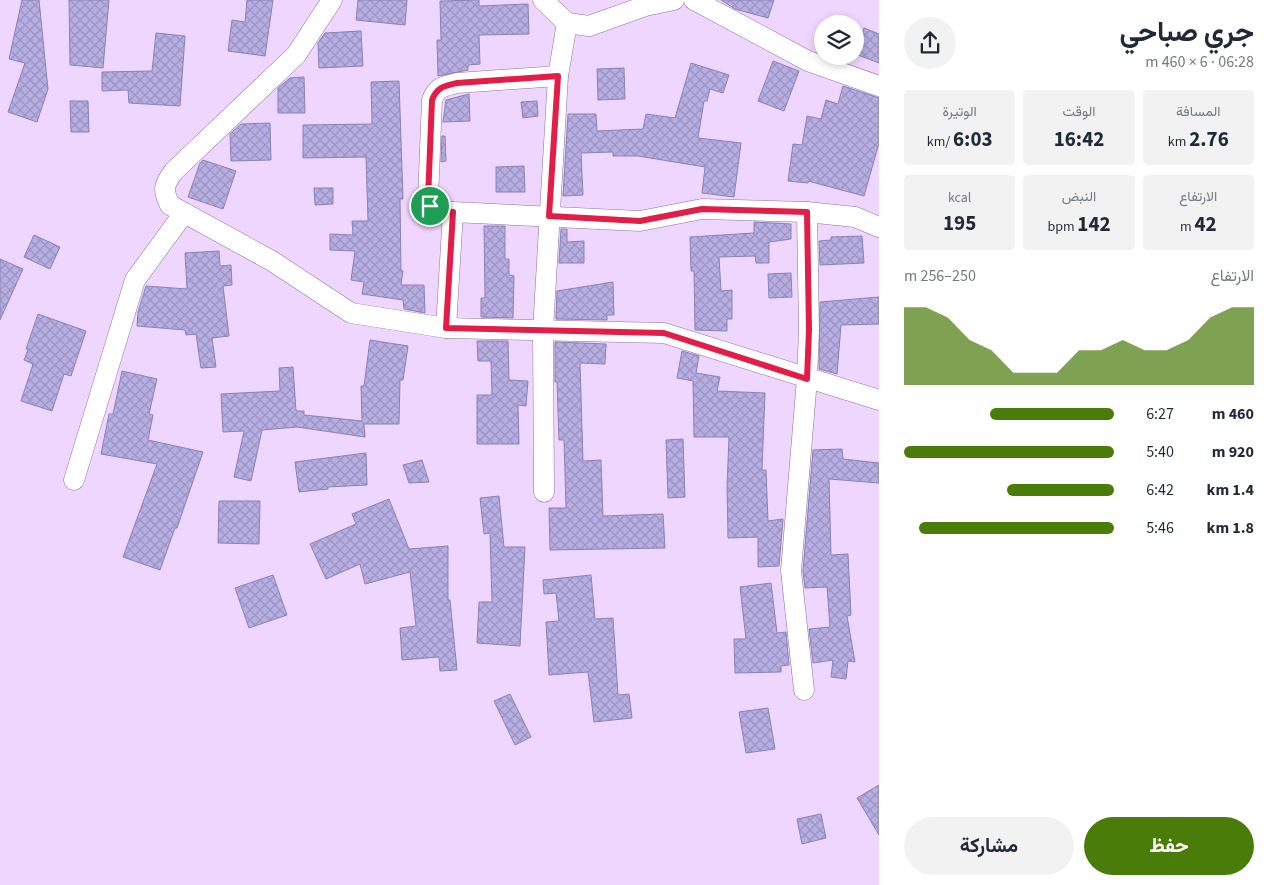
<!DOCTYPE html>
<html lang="ar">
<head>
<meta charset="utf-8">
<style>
  :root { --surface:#fff; --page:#f2f2f3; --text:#1f2937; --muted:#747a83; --accent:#4a7c09 }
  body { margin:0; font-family:"Source Sans 3",Vazirmatn,sans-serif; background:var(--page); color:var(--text); direction:rtl; height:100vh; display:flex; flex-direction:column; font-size:19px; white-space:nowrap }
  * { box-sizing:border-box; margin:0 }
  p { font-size:16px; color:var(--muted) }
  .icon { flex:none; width:28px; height:28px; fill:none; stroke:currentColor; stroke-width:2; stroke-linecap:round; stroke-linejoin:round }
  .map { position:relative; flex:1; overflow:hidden; direction:ltr }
  .drawer { display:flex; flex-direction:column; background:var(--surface); width:400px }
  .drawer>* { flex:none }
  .controls { position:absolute; left:814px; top:15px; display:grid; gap:10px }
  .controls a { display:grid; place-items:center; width:50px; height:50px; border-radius:50%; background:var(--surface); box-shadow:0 2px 8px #0003; font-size:25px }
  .pin { position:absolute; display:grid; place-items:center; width:42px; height:42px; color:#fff; margin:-21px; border:2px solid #fff; border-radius:50%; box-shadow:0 1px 5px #0007 }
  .round { display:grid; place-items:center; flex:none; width:52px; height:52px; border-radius:26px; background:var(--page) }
  .overview { display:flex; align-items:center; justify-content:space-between; height:85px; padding:0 25px }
  h1 { font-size:28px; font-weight:700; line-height:38px }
  .stats { display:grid; grid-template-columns:repeat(3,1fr); gap:8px; height:85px; padding:5px 25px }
  .stats div { display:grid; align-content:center; border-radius:5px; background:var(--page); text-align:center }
  .stats b { font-size:21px; font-weight:700 }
  .stats small { font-size:14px; font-weight:400 }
  .stats p { font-size:14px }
  .chart { height:140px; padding:10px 25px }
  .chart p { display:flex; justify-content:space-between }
  .chart svg { width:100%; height:90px; margin-top:5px; fill:var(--accent); opacity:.7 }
  .cta { display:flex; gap:10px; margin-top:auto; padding:10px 25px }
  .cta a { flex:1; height:58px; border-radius:30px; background:var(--accent); color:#fff; font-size:20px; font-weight:700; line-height:58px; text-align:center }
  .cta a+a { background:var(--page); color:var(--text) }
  ul { padding:0 25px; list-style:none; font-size:16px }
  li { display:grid; grid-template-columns:80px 60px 1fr; align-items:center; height:38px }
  li i { height:12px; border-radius:6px; background:var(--accent) }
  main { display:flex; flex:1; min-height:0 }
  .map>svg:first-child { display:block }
  .building { fill:url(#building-cross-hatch); stroke:#8a82b4 }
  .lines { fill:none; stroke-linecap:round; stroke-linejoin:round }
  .street-casing { stroke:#8e72a0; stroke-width:21 }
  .street { stroke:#fff; stroke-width:20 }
  .route-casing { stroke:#fff; stroke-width:10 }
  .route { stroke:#e11d48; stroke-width:6 }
</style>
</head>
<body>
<main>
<section class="drawer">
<div class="overview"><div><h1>جري صباحي</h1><p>06:28 · 6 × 460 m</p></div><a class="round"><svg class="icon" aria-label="share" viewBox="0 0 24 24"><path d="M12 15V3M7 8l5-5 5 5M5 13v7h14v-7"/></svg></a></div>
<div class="stats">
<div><p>المسافة</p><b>2.76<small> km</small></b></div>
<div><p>الوقت</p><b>16:42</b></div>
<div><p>الوتيرة</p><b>6:03<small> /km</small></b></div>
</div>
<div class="stats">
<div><p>الارتفاع</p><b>42<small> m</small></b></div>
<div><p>النبض</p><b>142<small> bpm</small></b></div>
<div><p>kcal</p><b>195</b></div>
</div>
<div class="chart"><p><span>الارتفاع</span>250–256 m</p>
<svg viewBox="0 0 160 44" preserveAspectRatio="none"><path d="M0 44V6L10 6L20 11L30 22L40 27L50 38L60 38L70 38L80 27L90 27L100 22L110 27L120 27L130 22L140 11L150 6L160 6V44z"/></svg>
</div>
<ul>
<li><b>460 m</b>6:27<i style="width:59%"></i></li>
<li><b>920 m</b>5:40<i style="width:100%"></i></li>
<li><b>1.4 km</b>6:42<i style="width:51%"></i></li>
<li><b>1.8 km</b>5:46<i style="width:93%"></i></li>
</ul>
<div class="cta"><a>حفظ</a><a>مشاركة</a></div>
</section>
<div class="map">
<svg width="879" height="885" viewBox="0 0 879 885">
  <defs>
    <pattern id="building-cross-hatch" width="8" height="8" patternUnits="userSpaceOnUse" patternTransform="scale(1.25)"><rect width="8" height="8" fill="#b6ade2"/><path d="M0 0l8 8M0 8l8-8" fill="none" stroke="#9c94c2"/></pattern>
  </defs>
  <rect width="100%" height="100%" fill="#efd6fe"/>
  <g class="building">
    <polygon points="22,0 39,0 48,89 37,122 8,112 25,63 9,59"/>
    <polygon points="69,0 109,0 103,68 70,65"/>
    <polygon points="247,0 273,0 265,56 228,51 232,20 245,22"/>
    <polygon points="358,0 407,0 405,25 356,20"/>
    <polygon points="479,0 479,6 528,4 529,34 479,35 480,64 468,65 468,70 438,76 437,40 441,40 440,1"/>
    <polygon points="721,0 774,0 768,18 735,9"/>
    <polygon points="864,28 879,34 879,63 855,54"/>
    <polygon points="361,31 363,66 319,68 318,43 325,33"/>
    <polygon points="156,33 185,36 180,106 129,103 128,90 102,91 102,72 152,71"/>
    <polygon points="773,61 799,71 784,111 758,101"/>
    <polygon points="691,63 729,75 723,93 710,89 707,101 704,101 698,138 741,143 734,197 702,193 705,167 638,156 613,156 613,152 581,153 583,195 563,196 568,114 596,114 597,131 643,129 646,114 675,118"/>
    <polygon points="624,68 625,99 598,100 597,69"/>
    <polygon points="304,77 305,113 278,113 278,88 290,78"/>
    <polygon points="399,81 403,199 400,199 401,270 403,271 401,285 424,285 425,313 404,309 403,300 362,294 364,282 351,280 355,251 330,250 330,234 353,235 352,221 368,221 366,157 303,158 303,125 372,124 371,82"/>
    <polygon points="843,86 879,98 879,143 864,196 808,181 808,183 788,181 793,144 802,145 807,116 821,119 826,100 838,104"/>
    <polygon points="469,94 470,121 443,122 446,100"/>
    <polygon points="70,101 88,101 89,132 71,132"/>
    <polygon points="537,101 538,116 523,118 521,102"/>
    <polygon points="270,123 271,160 231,161 230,134 241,124"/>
    <polygon points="442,136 445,136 446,161 441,162"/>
    <polygon points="203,160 236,171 223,209 188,197 200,163"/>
    <polygon points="524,166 525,192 496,192 496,167"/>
    <polygon points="314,188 333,188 333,204 315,205"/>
    <polygon points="754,222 791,224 791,239 769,242 769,263 756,263 755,256 719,257 721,291 732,290 732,319 727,319 727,331 695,330 694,271 691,271 690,237 754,233"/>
    <polygon points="484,226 505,226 505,259 509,259 509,275 514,276 513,318 481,317 481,298 485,298"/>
    <polygon points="561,229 567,229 567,242 584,241 584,263 559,263"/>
    <polygon points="34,235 60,247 50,269 24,257"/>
    <polygon points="862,236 864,263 820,265 819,241 831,240 831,237"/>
    <polygon points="219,251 220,266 231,265 232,285 223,286 229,336 212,338 216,367 201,368 196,334 186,335 185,330 137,326 138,312 146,286 187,289 185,253"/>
    <polygon points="0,259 23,269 0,320"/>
    <polygon points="791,273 792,297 769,298 768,274"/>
    <polygon points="613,282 614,315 607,315 607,320 556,319 557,291"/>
    <polygon points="879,297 879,324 841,325 837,374 819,369 820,302"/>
    <polygon points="38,314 86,331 71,376 64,374 52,411 21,401 33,364 24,360 28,350 26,349"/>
    <polygon points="370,340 408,346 403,380 400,380 399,424 364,424 365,437 297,427 262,430 251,481 234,477 244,431 223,432 221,394 280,391 279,368 293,367 296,411 304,411 304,415 362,421 361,386 364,386"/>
    <polygon points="477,341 508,341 509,380 528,381 526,406 518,405 519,444 477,444 477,395 492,395 491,361 478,361"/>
    <polygon points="555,342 606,344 605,364 580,363 583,461 601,460 603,516 663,514 665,548 550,550 549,508 566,508 564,440 559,440 557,382 555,382"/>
    <polygon points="682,351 699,356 696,373 720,377 717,391 765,393 762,470 766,470 768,521 783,519 779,566 758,567 758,537 728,538 727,486 729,437 694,437 693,381 677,378"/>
    <polygon points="122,371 157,379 149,414 153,415 148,440 203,452 177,528 175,528 160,570 123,557 157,464 101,454 109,414 113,414"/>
    <polygon points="683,439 685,497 668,498 666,440"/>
    <polygon points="842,449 843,459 879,463 879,483 829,479 831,555 848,554 851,615 847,616 855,662 848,661 846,679 831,677 833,660 813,663 809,629 830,627 827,587 805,588 803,571 813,450"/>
    <polygon points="366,453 367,485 328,487 328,489 299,492 295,462"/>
    <polygon points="422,460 429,482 409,483 403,465"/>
    <polygon points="499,496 504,547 525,547 520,646 477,643 479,602 492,602 490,533 484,534 480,498"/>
    <polygon points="389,499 409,549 448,546 448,600 450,600 457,670 440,671 439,657 402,660 400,628 416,626 410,572 365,584 360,564 326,579 310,544 356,524 352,514"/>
    <polygon points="219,501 260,501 259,544 218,543"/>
    <polygon points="273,575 287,615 249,628 235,588"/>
    <polygon points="591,575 595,619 613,618 618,695 629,694 632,718 594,722 588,672 549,675 546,622 559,621 556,593 544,594 543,580"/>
    <polygon points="771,583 777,633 786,632 789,665 781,666 781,672 735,673 734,639 746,639 740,587"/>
    <polygon points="510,694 531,737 515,745 494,701"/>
    <polygon points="768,708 775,749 746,753 739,712"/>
    <polygon points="879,785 879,835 857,798"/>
    <polygon points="821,814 826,838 802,844 797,819"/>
  </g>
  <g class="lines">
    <g class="street-casing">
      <g id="street">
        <path d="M332,0l-36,55 -122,116c-10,13 -12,19 -4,34l102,56 79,52 95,15"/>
        <polyline points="543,0 567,23 558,76 543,330 544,492"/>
        <polyline points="694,0 808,61 879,86"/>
        <polyline points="567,23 589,26 645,6 674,0"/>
        <path d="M558,76l-101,7c-13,3 -20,4 -25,17l-4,99c4,12 13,12 25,13l187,9 62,-12 105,3 48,5 24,10"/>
        <polyline points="453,212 446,328 664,333 879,400"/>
        <polyline points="74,480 135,280 184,213"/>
        <polyline points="804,690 791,571 807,379 809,330 807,212"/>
      </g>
    </g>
    <use href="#street" class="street"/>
  </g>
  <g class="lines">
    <g class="route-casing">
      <path id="route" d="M558,76l-9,140 91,5 62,-12 105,3 2,118 -2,49 -143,-46 -218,-5 7,-116c-12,-1 -21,-1 -25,-13l4,-99c5,-13 12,-14 25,-17z"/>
    </g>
    <use href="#route" class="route"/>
  </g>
</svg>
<div class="controls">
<a><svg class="icon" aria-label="layers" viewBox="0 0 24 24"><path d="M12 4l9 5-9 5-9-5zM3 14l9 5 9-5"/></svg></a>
</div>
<div class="pin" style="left:430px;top:206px;background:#1e9e55"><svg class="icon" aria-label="arrive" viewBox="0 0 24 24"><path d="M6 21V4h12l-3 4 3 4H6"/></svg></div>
</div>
</main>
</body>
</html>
